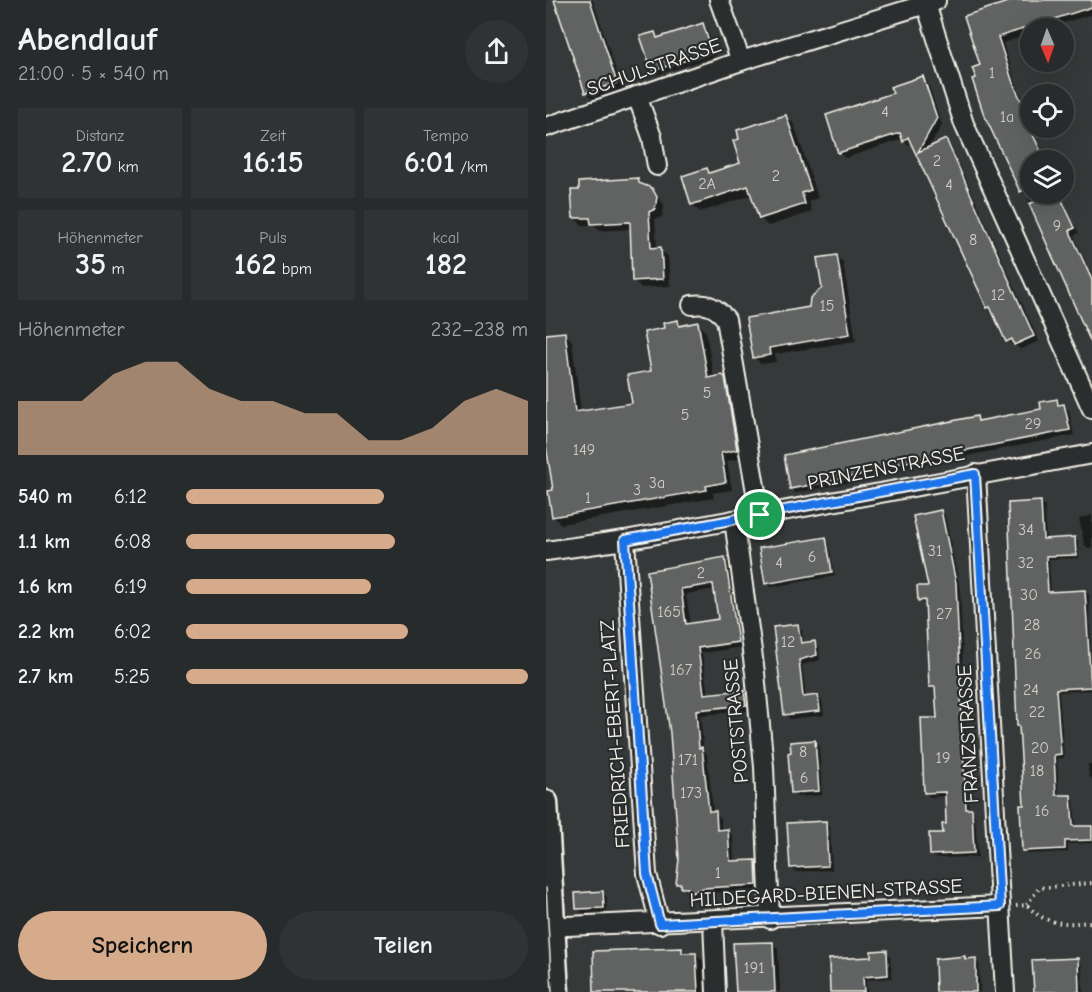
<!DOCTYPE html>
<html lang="de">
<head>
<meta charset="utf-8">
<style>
  :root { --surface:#282b2b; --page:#303333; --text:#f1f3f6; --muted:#a5a7a9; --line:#444747; --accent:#d6ab8b }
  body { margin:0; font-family:"Comic Neue",sans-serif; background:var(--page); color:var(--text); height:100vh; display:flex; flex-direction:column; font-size:22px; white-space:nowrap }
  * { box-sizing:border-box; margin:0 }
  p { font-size:20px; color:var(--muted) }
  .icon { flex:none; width:33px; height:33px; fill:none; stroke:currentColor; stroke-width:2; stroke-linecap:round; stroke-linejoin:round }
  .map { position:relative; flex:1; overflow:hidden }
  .sheet { display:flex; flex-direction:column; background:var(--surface); width:546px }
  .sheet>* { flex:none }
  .needle { width:39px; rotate:178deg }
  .fabs { position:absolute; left:474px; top:18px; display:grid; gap:12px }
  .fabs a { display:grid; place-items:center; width:54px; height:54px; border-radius:50%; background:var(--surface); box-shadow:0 6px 24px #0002,0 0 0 2px var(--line); font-size:30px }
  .pin { position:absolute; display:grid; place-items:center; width:51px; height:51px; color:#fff; margin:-26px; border:3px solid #fff; border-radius:50%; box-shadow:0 2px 6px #0007 }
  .round { display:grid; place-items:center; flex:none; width:63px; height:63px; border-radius:32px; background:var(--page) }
  .head { display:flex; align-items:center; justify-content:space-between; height:102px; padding:0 18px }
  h1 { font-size:33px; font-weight:700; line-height:45px }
  .figures { display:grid; grid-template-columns:repeat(3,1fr); gap:9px; height:102px; padding:6px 18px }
  .figures div { display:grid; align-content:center; border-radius:0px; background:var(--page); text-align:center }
  .figures b { font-size:30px; font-weight:700 }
  .figures small { font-size:16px; font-weight:400 }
  .figures p { font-size:16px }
  .chart { height:168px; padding:12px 18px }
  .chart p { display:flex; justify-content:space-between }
  .chart svg { width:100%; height:108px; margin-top:6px; fill:var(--accent); opacity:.7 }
  .cta { display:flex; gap:12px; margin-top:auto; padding:12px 18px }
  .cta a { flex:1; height:69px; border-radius:36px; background:var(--accent); color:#111; font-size:24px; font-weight:700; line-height:69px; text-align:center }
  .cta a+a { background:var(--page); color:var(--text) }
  ul { padding:0 18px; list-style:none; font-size:20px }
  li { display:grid; grid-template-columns:96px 72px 1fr; align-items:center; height:45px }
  li i { height:15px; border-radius:8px; background:var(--accent) }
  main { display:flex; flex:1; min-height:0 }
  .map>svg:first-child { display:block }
  .shadow { fill:#0007; fill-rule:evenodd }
  .building { fill:#616362; stroke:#f4f1e8; stroke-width:1.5; fill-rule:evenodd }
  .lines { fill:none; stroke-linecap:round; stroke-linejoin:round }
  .minor-casing { stroke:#f4f1e8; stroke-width:22 }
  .major-casing { stroke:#f4f1e8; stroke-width:27 }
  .path { stroke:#f4f1e8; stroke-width:4; stroke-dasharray:1.5 4.5; stroke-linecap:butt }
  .minor { stroke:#2a2d2e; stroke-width:18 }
  .major { stroke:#2a2d2e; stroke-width:22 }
  .tram { stroke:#f4f1e8; stroke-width:1.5 }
  .route-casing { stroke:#fff; stroke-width:12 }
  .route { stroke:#1a73e8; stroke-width:8 }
  .labels { text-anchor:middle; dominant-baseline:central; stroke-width:4.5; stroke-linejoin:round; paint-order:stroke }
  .number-label { font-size:16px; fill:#cfcec6 }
  .street-label { font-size:20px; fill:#f4f1e8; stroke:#2a2d2e }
</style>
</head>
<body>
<main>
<section class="sheet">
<div class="head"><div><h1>Abendlauf</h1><p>21:00 · 5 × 540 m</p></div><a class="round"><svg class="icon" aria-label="share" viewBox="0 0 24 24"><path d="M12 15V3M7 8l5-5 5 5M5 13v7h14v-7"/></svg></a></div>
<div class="figures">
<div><p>Distanz</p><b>2.70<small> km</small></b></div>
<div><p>Zeit</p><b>16:15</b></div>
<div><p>Tempo</p><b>6:01<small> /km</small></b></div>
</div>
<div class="figures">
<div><p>Höhenmeter</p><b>35<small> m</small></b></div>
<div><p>Puls</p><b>162<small> bpm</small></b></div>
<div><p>kcal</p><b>182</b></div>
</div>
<div class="chart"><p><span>Höhenmeter</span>232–238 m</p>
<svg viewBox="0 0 160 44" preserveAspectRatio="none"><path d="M0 44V22L10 22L20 22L30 11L40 6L50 6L60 17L70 22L80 22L90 27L100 27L110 38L120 38L130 33L140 22L150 17L160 22V44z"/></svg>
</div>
<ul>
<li><b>540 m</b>6:12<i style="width:58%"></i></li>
<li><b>1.1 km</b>6:08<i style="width:61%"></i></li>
<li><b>1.6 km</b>6:19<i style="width:54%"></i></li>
<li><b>2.2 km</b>6:02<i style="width:65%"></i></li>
<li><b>2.7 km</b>5:25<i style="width:100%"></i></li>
</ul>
<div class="cta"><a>Speichern</a><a>Teilen</a></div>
</section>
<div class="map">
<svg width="546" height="992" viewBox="0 0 546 992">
  <rect width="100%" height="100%" fill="#363939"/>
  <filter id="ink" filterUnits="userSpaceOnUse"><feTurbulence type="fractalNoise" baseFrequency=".0167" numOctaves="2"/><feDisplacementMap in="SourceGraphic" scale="12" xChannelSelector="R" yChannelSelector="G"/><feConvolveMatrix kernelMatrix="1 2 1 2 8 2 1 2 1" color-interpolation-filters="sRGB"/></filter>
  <g filter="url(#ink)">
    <g class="shadow">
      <polygon points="10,0 47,0 76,89 46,99 40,92"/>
      <polygon points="473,0 546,0 546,14 501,28 484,28 484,34 457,43 472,90 484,117 484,128 500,160 484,160 484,194 513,194 533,233 528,236 546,276 546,337 481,196 475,191 432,79 436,66"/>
      <polygon points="156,25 161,29 170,56 111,75 107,71 108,34 113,38"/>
      <polygon points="377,78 382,83 396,125 382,149 400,141 405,146 493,341 475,349 461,341 442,308 367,143 363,146 357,139 299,158 293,152 349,94"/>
      <polygon points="240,116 248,124 272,198 263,201 266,212 222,226 214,218 207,195 154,212 146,204 161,169 165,174 196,164 195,140"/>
      <polygon points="91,180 106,189 118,205 116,217 109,219 111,249 122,256 124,286 95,288 88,281 86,229 54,231 48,225 36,225 28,218"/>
      <polygon points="290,256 297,263 310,341 229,354 230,362 215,364 208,357 264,308 277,289"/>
      <polygon points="131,322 136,327 152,324 160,332 168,378 176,377 186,387 198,458 181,461 186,490 167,493 168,498 15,524 8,517 8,491 0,427 0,335 19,333 26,341 35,412 88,404 106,373 119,329"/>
      <polygon points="510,401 523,411 528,435 333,473 334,477 250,493 245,488 430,417 435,422 497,410"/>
      <polygon points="495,503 499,507 500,540 528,538 532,542 533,558 503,559 505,593 539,591 543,595 546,690 513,692 518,758 511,758 513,797 525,796 528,800 530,828 546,827 546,843 522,844 522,852 482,854 478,850 479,807 475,728 472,725"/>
      <polygon points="395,512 399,516 414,589 423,810 429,815 432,857 390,858 385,854 402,825 401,796 384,797 380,793 392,719 391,691 385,686 381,604 373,600 383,587"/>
      <polygon points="546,515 546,548 542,548 538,544 533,519"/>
      <polygon points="279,538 283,543 289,576 225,587 221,583"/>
      <path d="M179,559l5,5 13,83 -41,6 6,42 36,-3 5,5 1,14 -50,4 4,36 3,3 6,58 8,6v13h6l6,5 1,27 22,-2 5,6 1,23 -53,3 -14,5 -18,-14 3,-25 -13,-162 -18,-125zM169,589l5,32 -29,4 -5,-31z"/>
      <polygon points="252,625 256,630 258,644 268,643 273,647 274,660 256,665 260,698 271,697 276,701 278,715 244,719 240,715"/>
      <polygon points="268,742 273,746 276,795 251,797 246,792 247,753"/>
      <polygon points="542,764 546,764 546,779 543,777"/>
      <polygon points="280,823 284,827 286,870 250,872 245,867"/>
      <polygon points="56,893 61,897 61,912 36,913 32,908"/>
      <polygon points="226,943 232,949 234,992 191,992"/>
      <polygon points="136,949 141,955 150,954 157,961 158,992 50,992"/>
      <polygon points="340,952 344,955 346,978 320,980 321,992 286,992 327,958"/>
      <polygon points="418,958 429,960 433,964 434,992 392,992"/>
      <polygon points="531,960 535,964 537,992 489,992"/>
    </g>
    <g class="building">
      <polygon points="8,0 44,0 71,83 39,93"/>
      <polygon points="468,0 546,0 546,7 452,37 467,83 483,118 480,120 497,156 484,160 484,187 474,192 437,112 426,79 430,78 426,68 434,65 418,16"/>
      <polygon points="157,23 166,52 106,71 94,36 109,32 111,38"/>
      <polygon points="377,76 391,118 372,152 400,139 488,336 468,345 466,339 460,342 444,307 441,308 362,137 357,142 354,133 292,153 280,115 347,93 344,87"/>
      <polygon points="240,115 265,190 256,193 259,204 213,219 202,186 145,205 136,176 161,168 163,173 194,163 187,141 193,139 191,130"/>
      <polygon points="92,178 93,183 106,188 111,197 109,209 103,212 105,248 115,247 117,279 86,281 84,222 45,224 44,218 27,218 25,190 33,190 33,182"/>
      <polygon points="506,194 513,194 529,228 524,230 525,234 546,280 546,345 483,204"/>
      <polygon points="291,255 304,334 223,348 224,355 207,358 200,318 263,307 264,298 276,288 271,258"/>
      <polygon points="132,320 133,326 152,322 162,378 176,375 179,377 191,450 175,453 180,482 160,486 161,490 6,517 2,491 7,490 0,445 0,334 19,332 29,412 86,403 81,375 105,371 98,332 118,328 117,323"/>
      <polygon points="511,399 512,405 518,404 524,430 329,468 330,472 244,489 238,455 431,416 432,421 495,409 494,402"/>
      <polygon points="495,501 497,539 529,537 530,555 500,556 502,592 539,590 545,687 510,689 515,754 508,755 510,795 525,795 527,826 546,826 546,840 519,841 519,849 476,851 474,805 478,805 473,726 471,726 462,503"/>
      <polygon points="395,510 410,583 420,809 426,809 428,853 384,855 383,833 397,833 396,824 400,824 399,792 378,793 375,718 391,718 389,687 383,687 379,600 372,601 371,586 382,586 367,516"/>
      <polygon points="280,537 286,572 219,584 213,548"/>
      <path d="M179,557l13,85 -40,6 6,46 40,-4 2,15 -50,5 3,38 3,-1 7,64h7l1,19 11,-1 2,32 26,-1 1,25 -54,3 -15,5v-5h-7v-4h-5l3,-25 -9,-126 -23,-162zM167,584l5,35 -32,5 -5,-35z"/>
      <polygon points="252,624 255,643 269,641 271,655 253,660 257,697 272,695 274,711 238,715 227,627"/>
      <polygon points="269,740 273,791 245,793 242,753 245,752 244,742"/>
      <polygon points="280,821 282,866 244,868 241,823"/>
      <polygon points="57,891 58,908 30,909 29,893"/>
      <polygon points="227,942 229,992 190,992 187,943"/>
      <polygon points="136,948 136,953 150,953 152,992 48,992 47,951"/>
      <polygon points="341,950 342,975 317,977 318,992 284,992 283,959 325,957 325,951"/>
      <polygon points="419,956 419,959 430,958 430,992 390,992 389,959"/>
      <polygon points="532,958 533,992 488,992 486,960"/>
    </g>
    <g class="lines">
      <g class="minor-casing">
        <g id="minor">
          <polyline points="173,0 195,61"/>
          <polyline points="380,4 418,124 546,409"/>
          <polyline points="91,96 106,137 111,166"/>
          <polyline points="0,127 195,61 390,1"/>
          <path d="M146,305c16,-2 24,2 34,14l34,196"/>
          <polyline points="430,474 459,992"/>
          <polyline points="188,520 209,673 218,767 224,919"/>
          <polyline points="79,540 101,874 114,924"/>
          <polyline points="0,551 79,540 546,454"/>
          <polyline points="167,921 170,992"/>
          <polyline points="0,927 454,906"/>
        </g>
      </g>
      <g class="major-casing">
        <polyline id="major" points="0,802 11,992"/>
      </g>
      <g class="path">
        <polyline points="481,905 493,888 546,883"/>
        <path d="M470,906l11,-1c19,21 38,19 65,17"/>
      </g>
      <use href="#minor" class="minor"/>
      <use href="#major" class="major"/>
      <polyline class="tram" points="0,888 6,992"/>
    </g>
  </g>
  <g class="lines" filter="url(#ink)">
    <g class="route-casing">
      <polygon id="route" points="429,474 454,906 114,924 101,874 79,540"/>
    </g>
    <use href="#route" class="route"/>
  </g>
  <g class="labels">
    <g class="number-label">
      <text x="446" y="73">1</text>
      <text x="339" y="112">4</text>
      <text x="461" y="117">1a</text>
      <text x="391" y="161">2</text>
      <text x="230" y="176">2</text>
      <text x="161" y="184">2A</text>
      <text x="403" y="185">4</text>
      <text x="511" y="226">9</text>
      <text x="427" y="240">8</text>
      <text x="452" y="295">12</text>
      <text x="281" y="306">15</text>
      <text x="161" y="393">5</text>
      <text x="139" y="415">5</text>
      <text x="487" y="424">29</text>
      <text x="38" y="450">149</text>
      <text x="111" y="483">3a</text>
      <text x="91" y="490">3</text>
      <text x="42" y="498">1</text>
      <text x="480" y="530">34</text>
      <text x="389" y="551">31</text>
      <text x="266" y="557">6</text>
      <text x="233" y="563">4</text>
      <text x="480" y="563">32</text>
      <text x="155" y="573">2</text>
      <text x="483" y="595">30</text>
      <text x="123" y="612">165</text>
      <text x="398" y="614">27</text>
      <text x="486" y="625">28</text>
      <text x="242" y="642">12</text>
      <text x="487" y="654">26</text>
      <text x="135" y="670">167</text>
      <text x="485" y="690">24</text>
      <text x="491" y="712">22</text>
      <text x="494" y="748">20</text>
      <text x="257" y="752">8</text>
      <text x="397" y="758">19</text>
      <text x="142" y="760">171</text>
      <text x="491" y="771">18</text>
      <text x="258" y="778">6</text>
      <text x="145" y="793">173</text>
      <text x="496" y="811">16</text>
      <text x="172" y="873">1</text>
      <text x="208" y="968">191</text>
    </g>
    <g class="street-label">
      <text transform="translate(108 67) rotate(-19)">SCHULSTRASSE</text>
      <text transform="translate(340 468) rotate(-11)">PRINZENSTRASSE</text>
      <text transform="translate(190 721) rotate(-95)">POSTSTRASSE</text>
      <text transform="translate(69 734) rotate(-94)">FRIEDRICH-EBERT-PLATZ</text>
      <text transform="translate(422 734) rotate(-93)">FRANZSTRASSE</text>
      <text transform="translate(280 893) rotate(-3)">HILDEGARD-BIENEN-STRASSE</text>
    </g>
  </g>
</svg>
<div class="fabs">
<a><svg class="needle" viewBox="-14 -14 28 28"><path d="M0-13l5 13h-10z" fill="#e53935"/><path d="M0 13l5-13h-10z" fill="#a5a7a9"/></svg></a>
<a><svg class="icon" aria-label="locate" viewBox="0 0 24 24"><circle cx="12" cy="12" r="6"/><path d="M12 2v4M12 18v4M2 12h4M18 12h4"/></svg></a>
<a><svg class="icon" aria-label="layers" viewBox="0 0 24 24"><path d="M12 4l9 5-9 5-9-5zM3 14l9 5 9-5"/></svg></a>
</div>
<div class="pin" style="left:214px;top:515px;background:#1e9e55"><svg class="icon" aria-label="arrive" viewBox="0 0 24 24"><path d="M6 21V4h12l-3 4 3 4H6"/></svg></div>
</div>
</main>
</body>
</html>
